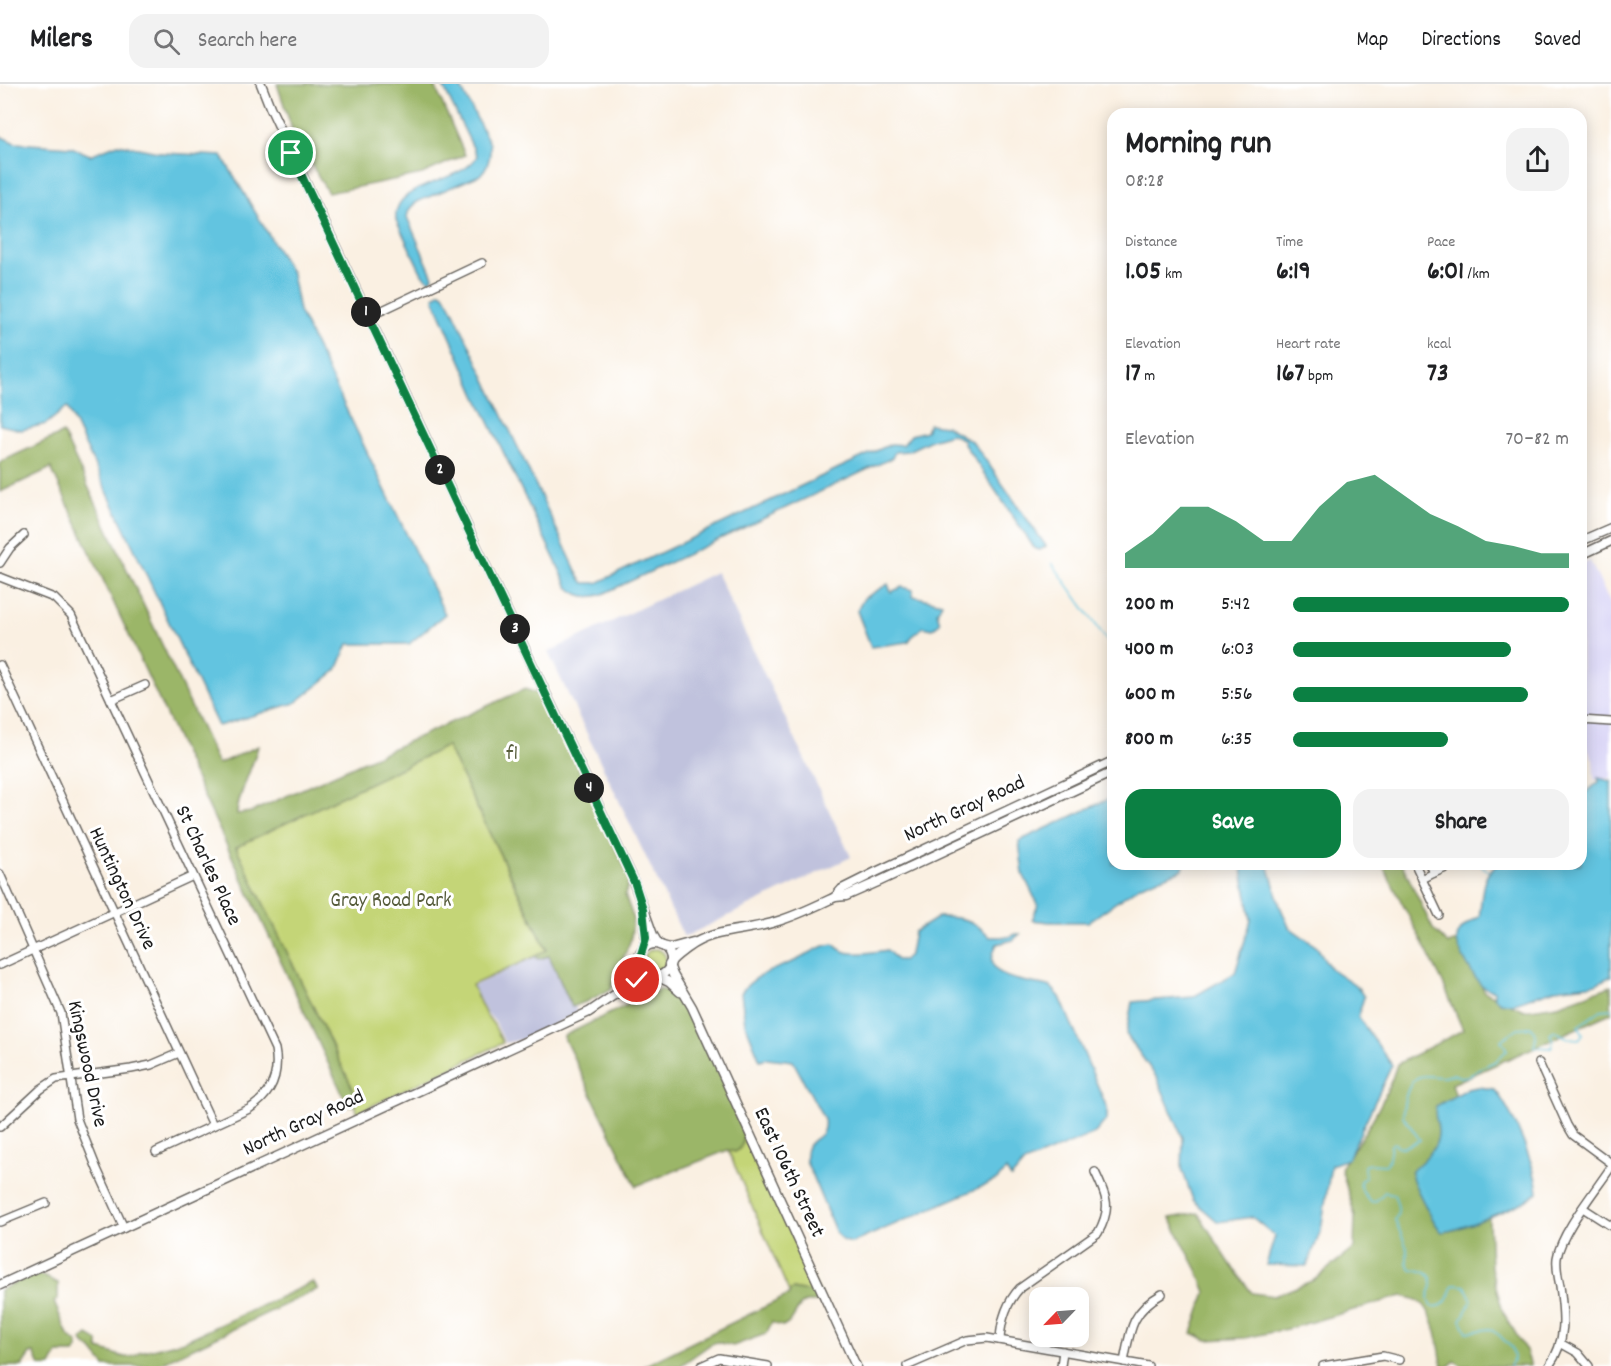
<!DOCTYPE html>
<html lang="en">
<head>
<meta charset="utf-8">
<style>
  :root { --surface:#fff; --page:#f2f2f2; --text:#202124; --muted:#757577; --line:#e0e0e0; --accent:#0b8043 }
  body { margin:0; font-family:Dekko,sans-serif; background:var(--page); color:var(--text); height:100vh; display:flex; flex-direction:column; font-size:22px; white-space:nowrap }
  * { box-sizing:border-box; margin:0 }
  p { font-size:20px; color:var(--muted) }
  .icon { flex:none; width:33px; height:33px; fill:none; stroke:currentColor; stroke-width:2; stroke-linecap:round; stroke-linejoin:round }
  .map { position:relative; flex:1; overflow:hidden }
  .drawer { position:absolute; left:1107px; top:24px; width:480px; height:762px; display:flex; flex-direction:column; background:var(--surface); border-radius:18px; box-shadow:0 3px 15px #0003 }
  .drawer>* { flex:none }
  .needle { width:39px; rotate:245deg }
  .tools { position:absolute; left:1029px; top:1203px; display:grid; gap:12px }
  .tools a { display:grid; place-items:center; width:60px; height:60px; border-radius:12px; background:var(--surface); box-shadow:0 3px 15px #0003; font-size:30px }
  .pin { position:absolute; display:grid; place-items:center; width:51px; height:51px; color:#fff; margin:-26px; border:3px solid #fff; border-radius:50%; box-shadow:0 2px 6px #0007 }
  .km { position:absolute; width:30px; height:30px; margin:-15px; border-radius:50%; background:#222; color:#fff; font-size:16px; line-height:30px; text-align:center }
  .round { display:grid; place-items:center; flex:none; width:63px; height:63px; border-radius:18px; background:var(--page) }
  .overview { display:flex; align-items:center; justify-content:space-between; height:102px; padding:0 18px }
  h1 { font-size:33px; font-weight:800; line-height:45px }
  .metrics { display:grid; grid-template-columns:repeat(3,1fr); gap:9px; height:102px; padding:6px 18px }
  .metrics div { display:grid; align-content:center }
  .metrics b { font-size:26px; font-weight:800 }
  .metrics small { font-size:16px; font-weight:400 }
  .metrics p { font-size:16px }
  .chart { height:168px; padding:12px 18px }
  .chart p { display:flex; justify-content:space-between }
  .chart svg { width:100%; height:108px; margin-top:6px; fill:var(--accent); opacity:.7 }
  .button { display:flex; gap:12px; margin-top:auto; padding:12px 18px }
  .button a { flex:1; height:69px; border-radius:18px; background:var(--accent); color:#fff; font-size:24px; font-weight:800; line-height:69px; text-align:center }
  .button a+a { background:var(--page); color:var(--text) }
  ul { padding:0 18px; list-style:none; font-size:20px }
  li { display:grid; grid-template-columns:96px 72px 1fr; align-items:center; height:45px }
  li i { height:15px; border-radius:8px; background:var(--accent) }
  header { display:flex; align-items:center; gap:36px; box-sizing:border-box; height:84px; padding:0 30px; background:var(--surface); border-bottom:2px solid var(--line) }
  header strong { font-size:28px }
  nav { display:flex; gap:33px; margin-inline-start:auto; font-size:21px }
  .search { width:420px; height:54px; background:var(--page); display:flex; align-items:center; gap:15px; box-sizing:border-box; padding:0 21px; border-radius:18px; color:var(--muted); font-size:22px }
  .map>svg:first-child { display:block }
  .built { fill:#dad6f7 }
  .industrial { fill:#c0c2dd }
  .green { fill:#c4d577; stroke:#70784a; stroke-width:1.5 }
  .forest { fill:#9bb668; stroke:#5c6942; stroke-width:1.5 }
  .water { fill:#62c4e0; stroke:#3f707e; stroke-width:1.5 }
  .lines { fill:none; stroke-linecap:round; stroke-linejoin:round }
  .stream { stroke:#62c4e0; stroke-width:1.5 }
  .minor-casing { stroke:#6a6661; stroke-width:10 }
  .tertiary-casing { stroke:#6a6661; stroke-width:11 }
  .minor { stroke:#fff; stroke-width:7 }
  .tertiary { stroke:#fff; stroke-width:8 }
  .route-casing { stroke:#fff; stroke-width:12 }
  .route { stroke:#0b8043; stroke-width:8 }
  .labels { text-anchor:middle; dominant-baseline:central; stroke-width:6; stroke-linejoin:round; paint-order:stroke }
  .park-label { font-size:21px; fill:#575d3c; stroke:#fff }
  .street-label { font-size:21px; fill:#1c1c1c; stroke:#fff }
</style>
</head>
<body>
<header>
<strong>Milers</strong>
<div class="search"><svg class="icon" aria-label="search" viewBox="0 0 24 24"><circle cx="10" cy="10" r="6"/><path d="M15 15l6 6"/></svg>Search here</div>
<nav><a>Map</a><a>Directions</a><a>Saved</a></nav>
</header>
<div class="map">
<svg width="1611" height="1282" viewBox="0 0 1611 1282">
  <rect width="100%" height="100%" fill="#fff"/>
  <filter id="ink" filterUnits="userSpaceOnUse"><feTurbulence type="fractalNoise" baseFrequency=".0167" numOctaves="2"/><feDisplacementMap in="SourceGraphic" scale="12" xChannelSelector="R" yChannelSelector="G"/><feConvolveMatrix kernelMatrix="1 2 1 2 8 2 1 2 1" color-interpolation-filters="sRGB"/></filter>
  <filter id="wash" filterUnits="userSpaceOnUse"><feTurbulence type="fractalNoise" baseFrequency=".008" numOctaves="4" result="noise"/><feDisplacementMap in="SourceGraphic" scale="24" xChannelSelector="R" yChannelSelector="G"/><feGaussianBlur stdDeviation="1.35" result="paint"/><feColorMatrix in="noise" values="0 0 0 0 0 0 0 0 0 0 0 0 0 0 0 0 0 1.4 0 .05"/><feComposite in="paint" operator="in"/></filter>
  <g filter="url(#wash)">
    <rect width="100%" height="100%" fill="#faf0e2"/>
    <polygon class="built" points="1590,477 1611,521 1611,694 1594,696 1593,676 1581,649 1581,481"/>
    <g class="industrial">
      <polygon points="716,488 851,773 684,853 548,568"/>
      <polygon points="548,867 578,929 525,955 505,959 495,938 486,928 473,902"/>
    </g>
    <g class="green">
      <polygon points="447,662 547,867 472,901 485,929 494,941 503,959 357,1029 353,1005 236,763"/>
      <circle cx="655" cy="876" r="11"/>
      <path d="M743,1042l76,167c-9,-2 -17,-1 -26,-4l-4,3 -61,-142 7,2 8,-11z"/>
    </g>
    <g class="forest">
      <polygon points="277,0 434,0 465,71 422,90 328,109 293,48"/>
      <path d="M63,349l155,331 40,-18c-5,22 -20,47 -21,68l14,-2 274,-123 20,7 85,182 -5,17 8,22 -2,22 -20,50 -23,12 -16,6 -23,-51 -11,3 -3,-3 12,-6 -100,-204 -211,101 117,242 3,16 -8,1 -297,-638 -51,24v-30z"/>
      <path d="M1382,780h20l31,65 15,15 10,-3 27,51 39,18 34,-5 53,-19v27l-159,71 36,113 3,71 12,44 23,39 5,15h-69l-7,-5 -6,5h-7c-2,-17 -7,-54 -22,-64 -5,-4 -12,-4 -18,-6l-115,33 -42,9 -38,2 -15,-7 14,-41 -9,-22 -27,-52 28,-5 33,52 21,28 22,3 40,-16 40,-32 1,-32 -14,-48c23,-34 44,-64 56,-104l66,-34 -21,-49z"/>
      <path d="M660,905l10,3 27,29 46,105c0,10 3,21 -8,26l-7,-2 -92,36 -73,-150z"/>
      <polygon points="36,1189 58,1199 58,1215 54,1218 68,1251 78,1260 78,1265 74,1269 58,1269 51,1282 40,1282 34,1269 30,1270 23,1280 23,1282 0,1282 0,1206"/>
      <path d="M313,1198l5,7 -2,1 -161,76h-50l-13,-16 -9,-7 -1,-3 6,-5 10,6v8c18,3 28,15 42,3l44,-11z"/>
      <path d="M793,1205c9,3 17,2 26,4l1,9h-15c-13,7 -12,34 -33,20l-6,12 -33,12 -16,-4 -6,2 -31,22h-36l145,-71v-3z"/>
    </g>
    <g class="water">
      <path d="M442,0h17l31,60c1,12 -1,23 -10,31l-61,26c-7,4 -11,8 -12,16l26,60 -3,4 -8,-7 -26,-54c-5,-39 67,-36 81,-64z"/>
      <polygon points="0,52 15,59 71,63 90,71 118,60 163,69 222,72 292,190 299,227 445,530 409,560 348,560 337,586 295,619 218,642 67,323 46,340 21,346 0,341"/>
      <path d="M440,208l4,2 8,14 121,256 6,13 5,6h13l242,-115 52,-24 12,1 8,-10 15,-4 3,-7 17,2 27,16 73,104 -6,4 -5,-1 -71,-105v-4l-13,-6 -20,6 -23,11 -13,1 -3,6 -287,135c-14,6 -26,5 -37,-6l-92,-192 -40,-91 -2,-7z"/>
      <polygon points="888,500 891,508 902,503 913,506 913,512 942,519 937,528 940,539 932,545 924,543 915,549 908,558 871,563 857,527 864,514"/>
      <path d="M1598,694l13,3v195l-15,8 -41,5 -43,15 -12,-2 -6,-5v-6c-4,-1 -9,-3 -13,-6 -6,-6 -25,-37 -24,-46 1,-11 14,-18 22,-22 4,-20 0,-41 19,-53h83v-68l18,-14z"/>
      <polygon points="1113,713 1113,780 1185,780 1182,786 1141,801 1088,838 1049,838 1032,836 1038,821 1023,790 1019,757"/>
      <polygon points="1241,780 1268,780 1280,822 1289,843 1317,863 1330,884 1357,902 1364,913 1358,933 1392,981 1348,1075 1331,1081 1321,1146 1307,1182 1266,1181 1275,1152 1252,1133 1218,1138 1193,1116 1182,1085 1183,1054 1157,994 1126,950 1132,918 1193,913 1235,889 1251,836"/>
      <path d="M938,833c24,0 35,2 52,20h18l7,-3h5l-7,6 -16,4c-21,39 34,36 54,43l9,10 47,111v11l-12,14 -71,30 -13,15 -5,-8 -9,10 -145,63 -9,-2 -7,-8 -30,-72c-3,-28 22,-17 18,-42l-31,-58 -26,-3 -7,2 -15,-37 -4,-30c14,-20 37,-24 58,-34 11,-6 22,-14 35,-15 10,15 38,8 53,6l10,10h7l6,-6 4,-22z"/>
      <path d="M1478,1003l16,2c18,20 41,76 44,103 -9,11 -81,39 -96,40 -7,-6 -31,-51 -31,-60 11,-12 28,-22 27,-41 0,-9 -5,-16 -2,-25l31,-17z"/>
    </g>
    <g class="lines">
      <g class="stream">
        <polyline points="1052,479 1113,565"/>
        <polyline points="1480,780 1488,787"/>
        <path d="M1510,1282l4,-9 -2,-9 -13,-13 -9,-6 -23,3 -6,-12 11,-20 -7,-14 -10,-1 -3,2c-4,11 -6,22 -21,19l-3,-7c0,-5 4,-10 4,-14 1,-13 -12,-15 -21,-16l-4,-6v-15l-12,-28c6,-9 2,-17 -1,-26l-9,-2 -8,8 -5,2c-6,-4 -13,-13 -12,-21l5,-3 -1,-12 5,-2 17,1 3,-6 2,-14 3,-2 5,4h5l16,-7 -17,-24c0,-13 5,-40 21,-40 14,-1 16,4 29,-2l8,3 8,-1 9,-7 18,-8 11,-11 -6,-10 17,-12 14,-1 4,10 -2,10 17,1 2,-7 -3,-7 5,-3 13,7 11,1 4,-5 -5,-8 23,-16 10,-1"/>
      </g>
    </g>
  </g>
  <g filter="url(#ink)">
    <g class="lines">
      <g class="minor-casing">
        <g id="minor">
          <polyline points="368,233 482,179"/>
          <polyline points="0,479 10,464 24,451"/>
          <path d="M0,493l54,21 17,17 204,434c5,26 -4,46 -26,60l-93,43"/>
          <polyline points="0,581 213,1041"/>
          <polyline points="111,616 145,601"/>
          <polyline points="1581,636 1611,638"/>
          <polyline points="1415,780 1422,795"/>
          <polyline points="1430,780 1434,789 1453,781"/>
          <polyline points="1434,789 1422,795 1439,831"/>
          <polyline points="0,790 61,929 77,1035 97,1085 124,1144"/>
          <polyline points="0,881 193,792"/>
          <polyline points="1539,979 1567,1041 1573,1051 1611,1079"/>
          <polyline points="0,1043 41,1005 56,995 131,985 151,981 179,969"/>
          <polyline points="1583,1124 1611,1142"/>
          <polyline points="0,1138 46,1119"/>
          <path d="M1000,1256c1,-20 6,-37 20,-52l78,-55c14,-25 9,-36 -3,-61"/>
          <polyline points="1560,1259 1578,1269 1589,1282"/>
          <path d="M1124,1278c6,-31 7,-51 38,-68"/>
          <polyline points="701,1282 719,1274 768,1282"/>
          <polyline points="907,1282 967,1256 987,1254 1148,1282"/>
          <polyline points="1061,1282 1063,1267"/>
          <polyline points="1323,1282 1383,1272 1399,1276"/>
          <path d="M1549,1282c18,-25 15,-51 11,-80 -2,-9 -4,-19 -3,-28 4,-26 39,-68 54,-91"/>
        </g>
      </g>
      <g class="tertiary-casing">
        <g id="tertiary">
          <polyline points="261,0 270,23 632,793 653,851 659,861"/>
          <polyline points="1581,457 1611,444"/>
          <polyline points="1581,471 1611,457"/>
          <polyline points="835,813 842,805 876,788 1113,677"/>
          <circle cx="655" cy="876" r="16"/>
          <polyline points="662,862 671,864 693,858"/>
          <polyline points="643,865 646,855 644,834"/>
          <path d="M670,879c5,-7 11,-10 17,-15 27,-20 58,-16 88,-26 21,-6 41,-16 60,-25l11,-1 34,-15 233,-109"/>
          <polyline points="669,881 673,891 692,923 856,1282"/>
          <polyline points="656,892 669,898 680,908"/>
          <polyline points="624,901 633,889 639,877"/>
          <polyline points="0,1201 589,928 632,899 650,891"/>
        </g>
      </g>
      <use href="#minor" class="minor"/>
      <use href="#tertiary" class="tertiary"/>
    </g>
  </g>
  <g class="lines" filter="url(#ink)">
    <g class="route-casing">
      <polyline id="route" points="291,69 635,800 643,825 646,854 639,877 642,886 650,891 637,896"/>
    </g>
    <use href="#route" class="route"/>
  </g>
  <g class="labels">
    <g class="park-label">
      <text x="512" y="671">f1</text>
      <text x="391" y="818">Gray Road Park</text>
    </g>
    <g class="street-label">
      <text transform="translate(965 726) rotate(-25)">North Gray Road</text>
      <text transform="translate(207 782) rotate(65)">St Charles Place</text>
      <text transform="translate(121 805) rotate(65)">Huntington Drive</text>
      <text transform="translate(86 980) rotate(78)">Kingswood Drive</text>
      <text transform="translate(304 1040) rotate(-25)">North Gray Road</text>
      <text transform="translate(788 1089) rotate(65)">East 106th Street</text>
    </g>
  </g>
</svg>
<div class="tools">
<a><svg class="needle" viewBox="-14 -14 28 28"><path d="M0-13l5 13h-10z" fill="#e53935"/><path d="M0 13l5-13h-10z" fill="#757577"/></svg></a>
</div>
<div class="pin" style="left:291px;top:69px;background:#1e9e55"><svg class="icon" aria-label="arrive" viewBox="0 0 24 24"><path d="M6 21V4h12l-3 4 3 4H6"/></svg></div>
<div class="pin" style="left:637px;top:896px;background:#d93025"><svg class="icon" aria-label="check" viewBox="0 0 24 24"><path d="M5 12l5 5 9-10"/></svg></div>
<b class="km" style="left:366px;top:228px">1</b>
<b class="km" style="left:440px;top:386px">2</b>
<b class="km" style="left:515px;top:545px">3</b>
<b class="km" style="left:589px;top:704px">4</b>
<section class="drawer">
<div class="overview"><div><h1>Morning run</h1><p>08:28</p></div><a class="round"><svg class="icon" aria-label="share" viewBox="0 0 24 24"><path d="M12 15V3M7 8l5-5 5 5M5 13v7h14v-7"/></svg></a></div>
<div class="metrics">
<div><p>Distance</p><b>1.05<small> km</small></b></div>
<div><p>Time</p><b>6:19</b></div>
<div><p>Pace</p><b>6:01<small> /km</small></b></div>
</div>
<div class="metrics">
<div><p>Elevation</p><b>17<small> m</small></b></div>
<div><p>Heart rate</p><b>167<small> bpm</small></b></div>
<div><p>kcal</p><b>73</b></div>
</div>
<div class="chart"><p><span>Elevation</span>70–82 m</p>
<svg viewBox="0 0 160 44" preserveAspectRatio="none"><path d="M0 44V38L10 30L20 19L30 19L40 25L50 33L60 33L70 19L80 9L90 6L100 14L110 22L120 27L130 33L140 35L150 38L160 38V44z"/></svg>
</div>
<ul>
<li><b>200 m</b>5:42<i style="width:100%"></i></li>
<li><b>400 m</b>6:03<i style="width:79%"></i></li>
<li><b>600 m</b>5:56<i style="width:85%"></i></li>
<li><b>800 m</b>6:35<i style="width:56%"></i></li>
</ul>
<div class="button"><a>Save</a><a>Share</a></div>
</section>
</div>
</body>
</html>
